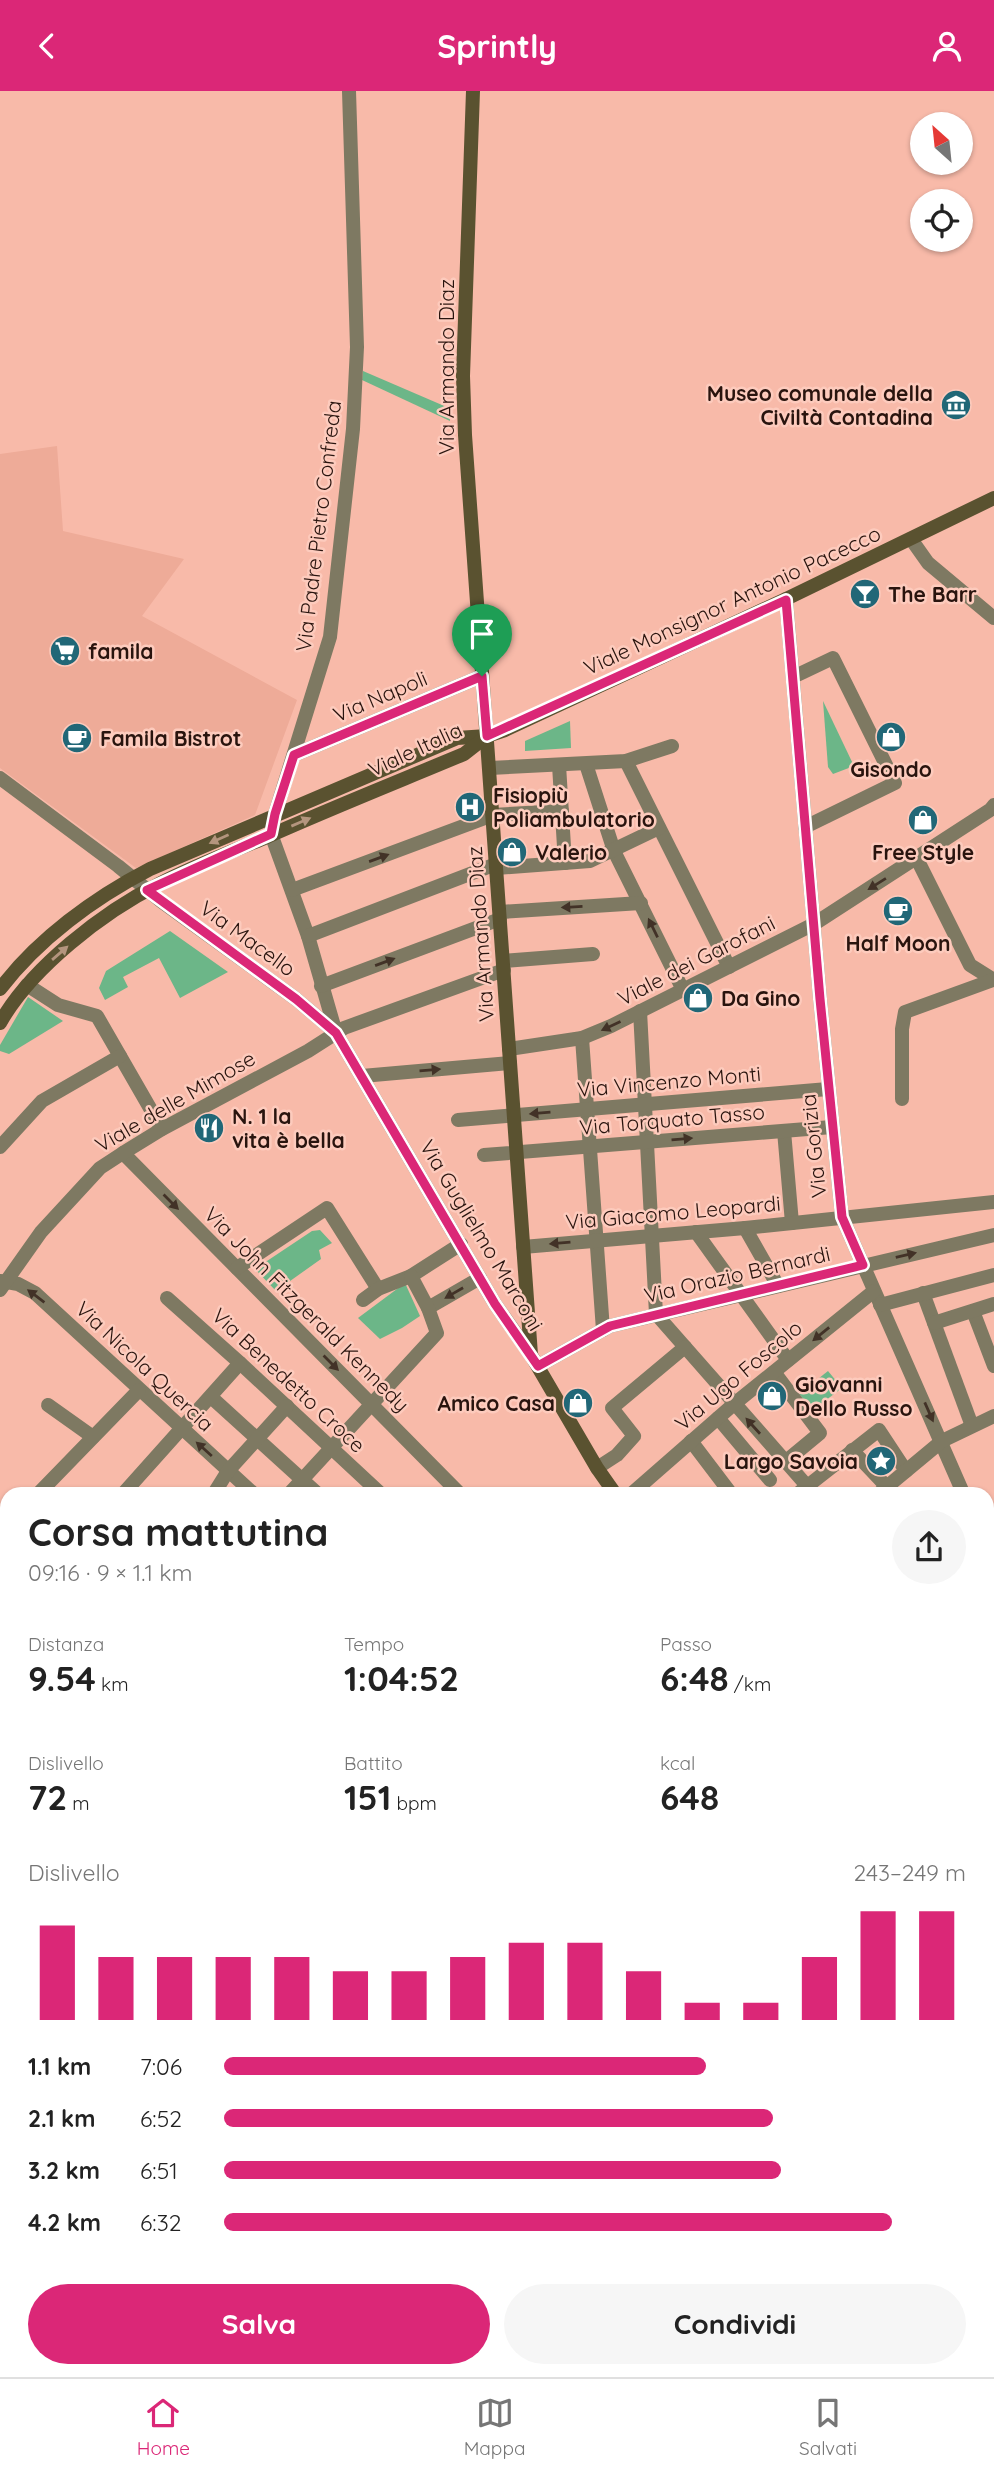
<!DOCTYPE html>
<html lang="it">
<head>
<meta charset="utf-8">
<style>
  :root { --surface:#fff; --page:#f6f6f6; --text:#222; --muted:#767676; --line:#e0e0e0; --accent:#db2777 }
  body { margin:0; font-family:Quicksand,sans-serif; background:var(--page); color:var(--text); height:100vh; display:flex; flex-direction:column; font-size:26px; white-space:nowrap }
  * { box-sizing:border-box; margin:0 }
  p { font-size:23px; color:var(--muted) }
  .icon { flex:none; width:38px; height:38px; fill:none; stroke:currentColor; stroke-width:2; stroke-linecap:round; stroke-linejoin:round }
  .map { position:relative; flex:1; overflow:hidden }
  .details { position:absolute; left:0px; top:1396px; width:994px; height:891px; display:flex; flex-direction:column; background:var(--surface); border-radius:21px 21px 0 0; box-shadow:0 2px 5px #0004 }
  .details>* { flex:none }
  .needle { width:46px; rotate:333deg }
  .buttons { position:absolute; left:910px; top:21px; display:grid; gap:14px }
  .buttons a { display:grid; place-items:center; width:63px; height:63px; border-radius:50%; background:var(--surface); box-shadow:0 2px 5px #0004; font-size:35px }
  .pin { position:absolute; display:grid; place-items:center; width:60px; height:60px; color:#fff; margin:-72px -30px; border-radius:50% 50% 50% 0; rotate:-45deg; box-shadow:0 0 7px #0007 }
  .pin .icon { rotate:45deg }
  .round { display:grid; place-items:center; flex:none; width:74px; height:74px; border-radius:37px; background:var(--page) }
  .overview { display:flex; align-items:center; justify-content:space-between; height:119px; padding:0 28px }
  h1 { font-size:38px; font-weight:700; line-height:52px }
  .metrics { display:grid; grid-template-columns:repeat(3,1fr); gap:10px; height:119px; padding:7px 28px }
  .metrics div { display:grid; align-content:center }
  .metrics b { font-size:35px; font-weight:700 }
  .metrics small { font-size:19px; font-weight:400 }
  .metrics p { font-size:19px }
  .chart { height:196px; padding:14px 28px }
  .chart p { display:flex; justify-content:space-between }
  .chart svg { width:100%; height:126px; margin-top:7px; stroke:var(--accent); stroke-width:6 }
  .primary-button { display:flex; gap:14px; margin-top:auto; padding:14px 28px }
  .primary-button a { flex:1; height:80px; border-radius:42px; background:var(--accent); color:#fff; font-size:28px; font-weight:700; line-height:80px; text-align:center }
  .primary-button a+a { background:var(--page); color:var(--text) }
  ul { padding:0 28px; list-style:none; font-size:23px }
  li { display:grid; grid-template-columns:112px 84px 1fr; align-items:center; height:52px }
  li i { height:18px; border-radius:9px; background:var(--accent) }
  header { display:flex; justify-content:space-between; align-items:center; height:91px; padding:0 28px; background:var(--accent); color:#fff; font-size:32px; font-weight:700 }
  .menu { display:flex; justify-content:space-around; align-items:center; height:98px; border-top:2px solid var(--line); background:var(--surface); font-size:19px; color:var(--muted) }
  .menu a { display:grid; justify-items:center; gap:4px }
  .menu .on { color:var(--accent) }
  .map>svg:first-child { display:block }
  .built { fill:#eeab98 }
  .green { fill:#6cb688 }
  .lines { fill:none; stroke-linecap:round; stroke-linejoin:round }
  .street { stroke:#7e7962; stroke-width:14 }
  .secondary { stroke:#5a5230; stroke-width:14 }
  .oneway { fill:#b4957e }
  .oneway2 { fill:#423227 }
  .route-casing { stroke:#fff; stroke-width:14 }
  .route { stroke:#db2777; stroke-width:9 }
  .labels { text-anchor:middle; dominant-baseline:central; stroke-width:5; stroke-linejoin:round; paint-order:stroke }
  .street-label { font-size:21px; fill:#29140e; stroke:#fdcbbd }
  .poi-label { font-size:21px; font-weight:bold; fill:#29140e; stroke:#fdcbbd; text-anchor:start }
</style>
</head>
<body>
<header><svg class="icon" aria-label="back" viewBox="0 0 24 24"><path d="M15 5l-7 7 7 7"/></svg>Sprintly<svg class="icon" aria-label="person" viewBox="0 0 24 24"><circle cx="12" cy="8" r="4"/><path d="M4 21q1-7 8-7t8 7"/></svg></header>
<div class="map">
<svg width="994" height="2286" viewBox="0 0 994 2286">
  <rect width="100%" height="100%" fill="#f8baa9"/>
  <g class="built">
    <polygon points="57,355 63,440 184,468 142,525 297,609 255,724 136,777 0,677 0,363"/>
    <polygon points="275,2280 451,2280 455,2286 266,2286"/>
  </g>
  <g class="green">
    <polygon points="363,280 449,317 450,330 362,289"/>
    <polygon points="823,610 854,675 833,683 828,676"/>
    <polygon points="570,630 571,657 525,660 525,650"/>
    <polygon points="170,840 228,881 180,907 159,867 123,886 128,896 105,909 99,897 106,880"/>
    <polygon points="28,906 63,930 9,963 0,960 0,954"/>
    <polygon points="320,1139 332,1152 319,1159 321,1168 276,1200 255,1178 312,1140"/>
    <polygon points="405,1192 420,1225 402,1237 380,1248 358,1227"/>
    <polygon points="828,1280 842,1297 813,1319 799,1303"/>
    <polygon points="826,2280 944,2280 935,2286 829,2286"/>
  </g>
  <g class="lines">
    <g class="street">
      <polyline points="349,0 357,256 353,338 330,546 275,723 271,743 308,845 336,942 495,1213 531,1264"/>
      <polyline points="911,448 928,472 994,527"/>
      <polyline points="786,508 820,908 842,1126 964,1404"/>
      <polyline points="793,586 833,567 895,692 805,736"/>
      <polyline points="294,664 482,585"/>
      <polyline points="626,670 729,876"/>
      <polyline points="586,673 614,760 683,899"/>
      <polyline points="559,674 565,772"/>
      <polyline points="490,677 626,670 672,655"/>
      <polyline points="0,687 118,775 161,810 296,908 335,941"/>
      <polyline points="917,768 970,874 994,889"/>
      <polyline points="496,777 590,770 659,737"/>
      <polyline points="292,799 493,724 562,720"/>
      <polyline points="500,821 641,812"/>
      <polyline points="308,845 496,773"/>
      <polyline points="503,870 593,863"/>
      <polyline points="27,894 58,914 97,925 162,1038"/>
      <polyline points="321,895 500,828"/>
      <polyline points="640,920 656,1223 815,1404"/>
      <polyline points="582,947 603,1239"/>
      <polyline points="509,958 582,947 611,935 814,833 990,719 994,714"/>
      <polyline points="362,985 510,972"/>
      <polyline points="902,1008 902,938 905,921 993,889"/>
      <polyline points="458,1029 828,998"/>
      <polyline points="784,1040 792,1132"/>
      <polyline points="0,1056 42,1010 120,965"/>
      <polyline points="123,1062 461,1404"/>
      <polyline points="484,1064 832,1036"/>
      <polyline points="745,1137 778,1195"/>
      <polyline points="696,1141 788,1269"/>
      <polyline points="523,1156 745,1137 994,1111"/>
      <polyline points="237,1177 327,1117 378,1198"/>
      <polyline points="0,1190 18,1193 35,1202 255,1404"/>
      <polyline points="0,1199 41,1141 100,1077 123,1062 162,1038 308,960 344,937 504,879"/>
      <polyline points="923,1202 972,1335"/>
      <polyline points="167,1207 240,1272 382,1404"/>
      <polyline points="363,1209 378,1198 411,1185 461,1153"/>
      <polyline points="880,1214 994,1184"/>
      <polyline points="428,1217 480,1187"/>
      <polyline points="973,1220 994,1275"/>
      <polyline points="934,1232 994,1213"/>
      <polyline points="538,1275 610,1235 994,1144"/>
      <polyline points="774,1281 820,1342 785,1371"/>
      <polyline points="211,1306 319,1404"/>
      <polyline points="48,1314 93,1346"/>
      <polyline points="718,1327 770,1389"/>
      <polyline points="691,1350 732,1404"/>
      <polyline points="852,1359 887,1396"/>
      <polyline points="597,1377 617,1364 634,1345 612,1317 685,1256"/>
      <polyline points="37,1404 139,1299"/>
      <polyline points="122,1404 240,1272"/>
      <polyline points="213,1404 228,1380 287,1315"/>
      <polyline points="288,1404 437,1242 428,1217 411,1185"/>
      <polyline points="630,1404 734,1313 874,1200"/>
      <polyline points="796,1404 879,1339 906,1380"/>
      <polyline points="877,1404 942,1350 994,1325"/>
      <polyline points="0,1494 7,1500"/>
      <polyline points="0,1581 7,1588"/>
      <polyline points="0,1610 7,1610"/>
      <polyline points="0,1661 7,1662"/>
      <polyline points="0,1780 4,1765"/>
      <polyline points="987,1815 994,1809"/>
      <polyline points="987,1825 994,1828"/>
      <polyline points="0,1837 7,1838"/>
      <polyline points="0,1885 7,1886"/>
      <polyline points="0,1937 7,1938"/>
      <polyline points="994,1966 991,1971 994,1973"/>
      <polyline points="0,1972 7,1964"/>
      <polyline points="987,2043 994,2033"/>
      <polyline points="0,2062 7,2068"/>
      <polyline points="987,2076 994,2079"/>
      <polyline points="987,2112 994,2119"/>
      <polyline points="0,2115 7,2118"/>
      <polyline points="0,2170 7,2175"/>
      <polyline points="987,2186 994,2181"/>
      <polyline points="0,2204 7,2192"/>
      <polyline points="645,2280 648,2286"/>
      <polyline points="704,2280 708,2286"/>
      <polyline points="54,2286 56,2280"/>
      <polyline points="97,2286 99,2280"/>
      <polyline points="138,2286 139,2280"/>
      <polyline points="178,2286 180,2280"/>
      <polyline points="234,2286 239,2280"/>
    </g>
    <g class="secondary">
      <polyline points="473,0 463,285 465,344 531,1264 597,1377 616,1404"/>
      <path d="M0,898c38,-50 94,-91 150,-120l307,-131 30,-2 18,-6 281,-131 208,-101"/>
      <path d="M0,932c31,-55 103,-111 159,-139 33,-17 69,-31 103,-45 67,-30 135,-57 202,-85l23,-18"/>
      <polyline points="987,1448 994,1442"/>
      <polyline points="0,2081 7,2073"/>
    </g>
  </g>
  <defs><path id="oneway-solid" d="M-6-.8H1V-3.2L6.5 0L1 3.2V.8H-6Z" transform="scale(1.75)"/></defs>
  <g class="oneway">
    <use href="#oneway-solid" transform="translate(301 731) rotate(-23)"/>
    <use href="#oneway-solid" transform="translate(219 748) rotate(156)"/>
    <use href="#oneway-solid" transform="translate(60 862) rotate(-41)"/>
  </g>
  <g class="oneway2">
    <use href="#oneway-solid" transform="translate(379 767) rotate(-20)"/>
    <use href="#oneway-solid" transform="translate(877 793) rotate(148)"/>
    <use href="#oneway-solid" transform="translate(572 816) rotate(177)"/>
    <use href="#oneway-solid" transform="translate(653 837) rotate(-116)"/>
    <use href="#oneway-solid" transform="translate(385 871) rotate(-20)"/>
    <use href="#oneway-solid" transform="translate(611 935) rotate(155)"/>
    <use href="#oneway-solid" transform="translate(430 979) rotate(-5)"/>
    <use href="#oneway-solid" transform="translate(540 1022) rotate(175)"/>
    <use href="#oneway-solid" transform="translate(682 1048) rotate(-5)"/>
    <use href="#oneway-solid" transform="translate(171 1111) rotate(45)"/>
    <use href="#oneway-solid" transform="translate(560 1152) rotate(175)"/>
    <use href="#oneway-solid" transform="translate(906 1164) rotate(-13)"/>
    <use href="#oneway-solid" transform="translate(454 1202) rotate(150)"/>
    <use href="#oneway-solid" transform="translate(36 1205) rotate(-143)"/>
    <use href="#oneway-solid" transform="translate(821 1243) rotate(141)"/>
    <use href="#oneway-solid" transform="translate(331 1272) rotate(45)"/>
    <use href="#oneway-solid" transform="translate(929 1321) rotate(66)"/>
    <use href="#oneway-solid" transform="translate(753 1335) rotate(-132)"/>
    <use href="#oneway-solid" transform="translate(204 1358) rotate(-138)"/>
  </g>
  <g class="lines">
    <g class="route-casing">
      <polygon id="route" points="786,509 820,908 842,1126 863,1174 610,1235 538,1275 495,1213 336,942 296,908 147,799 271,743 275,723 294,664 482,585 487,645"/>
    </g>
    <use href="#route" class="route"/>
  </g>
  <defs>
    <g id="museum-disc" transform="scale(1.575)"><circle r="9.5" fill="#216777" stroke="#fdcbbd"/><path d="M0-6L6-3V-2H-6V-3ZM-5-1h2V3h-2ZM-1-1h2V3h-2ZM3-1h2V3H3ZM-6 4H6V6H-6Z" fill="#fff"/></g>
    <g id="bar-disc" transform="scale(1.575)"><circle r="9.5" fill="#216777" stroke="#fdcbbd"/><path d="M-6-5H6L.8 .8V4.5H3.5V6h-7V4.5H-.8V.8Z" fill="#fff"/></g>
    <g id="supermarket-disc" transform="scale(1.575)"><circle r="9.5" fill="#216777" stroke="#fdcbbd"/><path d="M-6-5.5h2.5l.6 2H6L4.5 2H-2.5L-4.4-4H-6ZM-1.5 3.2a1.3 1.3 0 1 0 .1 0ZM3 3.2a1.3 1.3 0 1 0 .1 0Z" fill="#fff"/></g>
    <g id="shop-disc" transform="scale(1.575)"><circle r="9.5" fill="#216777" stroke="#fdcbbd"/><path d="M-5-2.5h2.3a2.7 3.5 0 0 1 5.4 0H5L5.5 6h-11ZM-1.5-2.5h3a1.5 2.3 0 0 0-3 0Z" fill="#fff"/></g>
    <g id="cafe-disc" transform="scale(1.575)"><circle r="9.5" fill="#216777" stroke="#fdcbbd"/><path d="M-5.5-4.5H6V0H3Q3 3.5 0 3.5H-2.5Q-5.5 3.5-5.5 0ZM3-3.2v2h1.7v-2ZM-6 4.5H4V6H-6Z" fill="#fff"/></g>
    <g id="hospital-disc" transform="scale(1.575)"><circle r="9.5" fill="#216777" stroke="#fdcbbd"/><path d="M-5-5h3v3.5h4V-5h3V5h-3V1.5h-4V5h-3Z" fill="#fff"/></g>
    <g id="restaurant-disc" transform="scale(1.575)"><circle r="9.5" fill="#216777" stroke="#fdcbbd"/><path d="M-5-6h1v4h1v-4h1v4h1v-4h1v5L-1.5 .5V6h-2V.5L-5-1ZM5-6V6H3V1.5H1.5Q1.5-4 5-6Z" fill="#fff"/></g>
    <g id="sight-disc" transform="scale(1.575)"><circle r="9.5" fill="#216777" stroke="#fdcbbd"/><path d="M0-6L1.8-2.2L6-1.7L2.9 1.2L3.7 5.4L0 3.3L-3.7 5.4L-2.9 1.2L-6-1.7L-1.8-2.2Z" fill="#fff"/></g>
  </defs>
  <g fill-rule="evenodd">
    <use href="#museum-disc" x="956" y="314"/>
    <use href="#bar-disc" x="865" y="503"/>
    <use href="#supermarket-disc" x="65" y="560"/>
    <use href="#shop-disc" x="891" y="646"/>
    <use href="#cafe-disc" x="77" y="647"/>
    <use href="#hospital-disc" x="470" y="716"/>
    <use href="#shop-disc" x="923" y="729"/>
    <use href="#shop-disc" x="512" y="761"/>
    <use href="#cafe-disc" x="898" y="820"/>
    <use href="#shop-disc" x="698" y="907"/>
    <use href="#restaurant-disc" x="209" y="1037"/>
    <use href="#shop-disc" x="772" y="1305"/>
    <use href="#shop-disc" x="578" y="1312"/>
    <use href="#sight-disc" x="881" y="1370"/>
  </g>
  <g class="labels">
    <g class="street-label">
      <text transform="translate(446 276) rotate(-90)">Via Armando Diaz</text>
      <text transform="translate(318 435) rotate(-83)">Via Padre Pietro Confreda</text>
      <text transform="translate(732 509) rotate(-25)">Viale Monsignor Antonio Pacecco</text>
      <text transform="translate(380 605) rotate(-23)">Via Napoli</text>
      <text transform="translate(415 658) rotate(-25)">Viale Italia</text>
      <text transform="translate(480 843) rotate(-94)">Via Armando Diaz</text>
      <text transform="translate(248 847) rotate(36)">Via Macello</text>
      <text transform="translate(696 869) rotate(-27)">Viale dei Garofani</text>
      <text transform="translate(669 990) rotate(-5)">Via Vincenzo Monti</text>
      <text transform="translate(175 1010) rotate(-30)">Viale delle Mimose</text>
      <text transform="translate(672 1028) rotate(-5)">Via Torquato Tasso</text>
      <text transform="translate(813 1055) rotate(-96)">Via Gorizia</text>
      <text transform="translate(673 1121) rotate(-5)">Via Giacomo Leopardi</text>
      <text transform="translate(482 1144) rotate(59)">Via Guglielmo Marconi</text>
      <text transform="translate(737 1183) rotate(-13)">Via Orazio Bernardi</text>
      <text transform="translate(307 1218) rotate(45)">Via John Fitzgerald Kennedy</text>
      <text transform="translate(145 1275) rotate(43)">Via Nicola Quercia</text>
      <text transform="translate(738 1284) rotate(-40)">Via Ugo Foscolo</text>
      <text transform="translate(289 1289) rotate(43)">Via Benedetto Croce</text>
    </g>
    <g class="poi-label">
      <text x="933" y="302" text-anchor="end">Museo comunale della<tspan x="933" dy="24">Civiltà Contadina</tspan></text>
      <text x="888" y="503">The Barr</text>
      <text x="88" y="560">famila</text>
      <text x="100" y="647">Famila Bistrot</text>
      <text x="891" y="678" text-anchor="middle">Gisondo</text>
      <text x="493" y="704">Fisiopiù<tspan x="493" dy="24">Poliambulatorio</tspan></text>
      <text x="535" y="761">Valerio</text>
      <text x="923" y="761" text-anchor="middle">Free Style</text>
      <text x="898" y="852" text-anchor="middle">Half Moon</text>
      <text x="721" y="907">Da Gino</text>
      <text x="232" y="1025">N. 1 la<tspan x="232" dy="24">vita è bella</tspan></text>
      <text x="795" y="1293">Giovanni<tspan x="795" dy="24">Dello Russo</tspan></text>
      <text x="555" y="1312" text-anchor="end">Amico Casa</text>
      <text x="858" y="1370" text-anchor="end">Largo Savoia</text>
    </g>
  </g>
</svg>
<div class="buttons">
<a><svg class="needle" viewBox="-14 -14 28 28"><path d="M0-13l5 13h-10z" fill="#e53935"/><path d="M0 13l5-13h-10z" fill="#767676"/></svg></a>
<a><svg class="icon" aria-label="locate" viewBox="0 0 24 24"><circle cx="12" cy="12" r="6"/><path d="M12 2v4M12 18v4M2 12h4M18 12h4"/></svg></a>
</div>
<div class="pin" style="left:482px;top:585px;background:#1e9e55"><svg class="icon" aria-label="arrive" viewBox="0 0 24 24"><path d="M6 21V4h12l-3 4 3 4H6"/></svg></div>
<section class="details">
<div class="overview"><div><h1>Corsa mattutina</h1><p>09:16 · 9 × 1.1 km</p></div><a class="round"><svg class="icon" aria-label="share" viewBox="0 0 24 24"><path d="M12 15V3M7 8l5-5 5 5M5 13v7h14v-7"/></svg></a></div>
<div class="metrics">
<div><p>Distanza</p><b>9.54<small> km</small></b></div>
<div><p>Tempo</p><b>1:04:52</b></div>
<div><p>Passo</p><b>6:48<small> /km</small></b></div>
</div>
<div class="metrics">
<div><p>Dislivello</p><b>72<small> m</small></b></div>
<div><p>Battito</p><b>151<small> bpm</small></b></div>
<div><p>kcal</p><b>648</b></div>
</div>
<div class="chart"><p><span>Dislivello</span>243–249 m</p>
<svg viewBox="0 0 160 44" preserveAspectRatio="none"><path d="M5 44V11M15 44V22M25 44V22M35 44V22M45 44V22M55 44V27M65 44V27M75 44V22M85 44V17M95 44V17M105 44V27M115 44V38M125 44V38M135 44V22M145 44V6M155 44V6"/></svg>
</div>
<ul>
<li><b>1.1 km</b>7:06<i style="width:65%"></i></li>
<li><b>2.1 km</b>6:52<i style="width:74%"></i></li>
<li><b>3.2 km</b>6:51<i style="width:75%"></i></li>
<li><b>4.2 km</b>6:32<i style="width:90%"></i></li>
</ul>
<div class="primary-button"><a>Salva</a><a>Condividi</a></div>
</section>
</div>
<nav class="menu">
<a class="on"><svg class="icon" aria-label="home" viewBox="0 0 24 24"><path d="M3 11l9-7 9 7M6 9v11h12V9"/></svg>Home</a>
<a><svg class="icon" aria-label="map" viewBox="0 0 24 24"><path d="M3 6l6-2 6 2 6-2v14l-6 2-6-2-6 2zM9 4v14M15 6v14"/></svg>Mappa</a>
<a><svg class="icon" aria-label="saved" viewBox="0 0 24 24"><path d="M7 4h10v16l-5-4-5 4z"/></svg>Salvati</a>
</nav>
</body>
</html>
